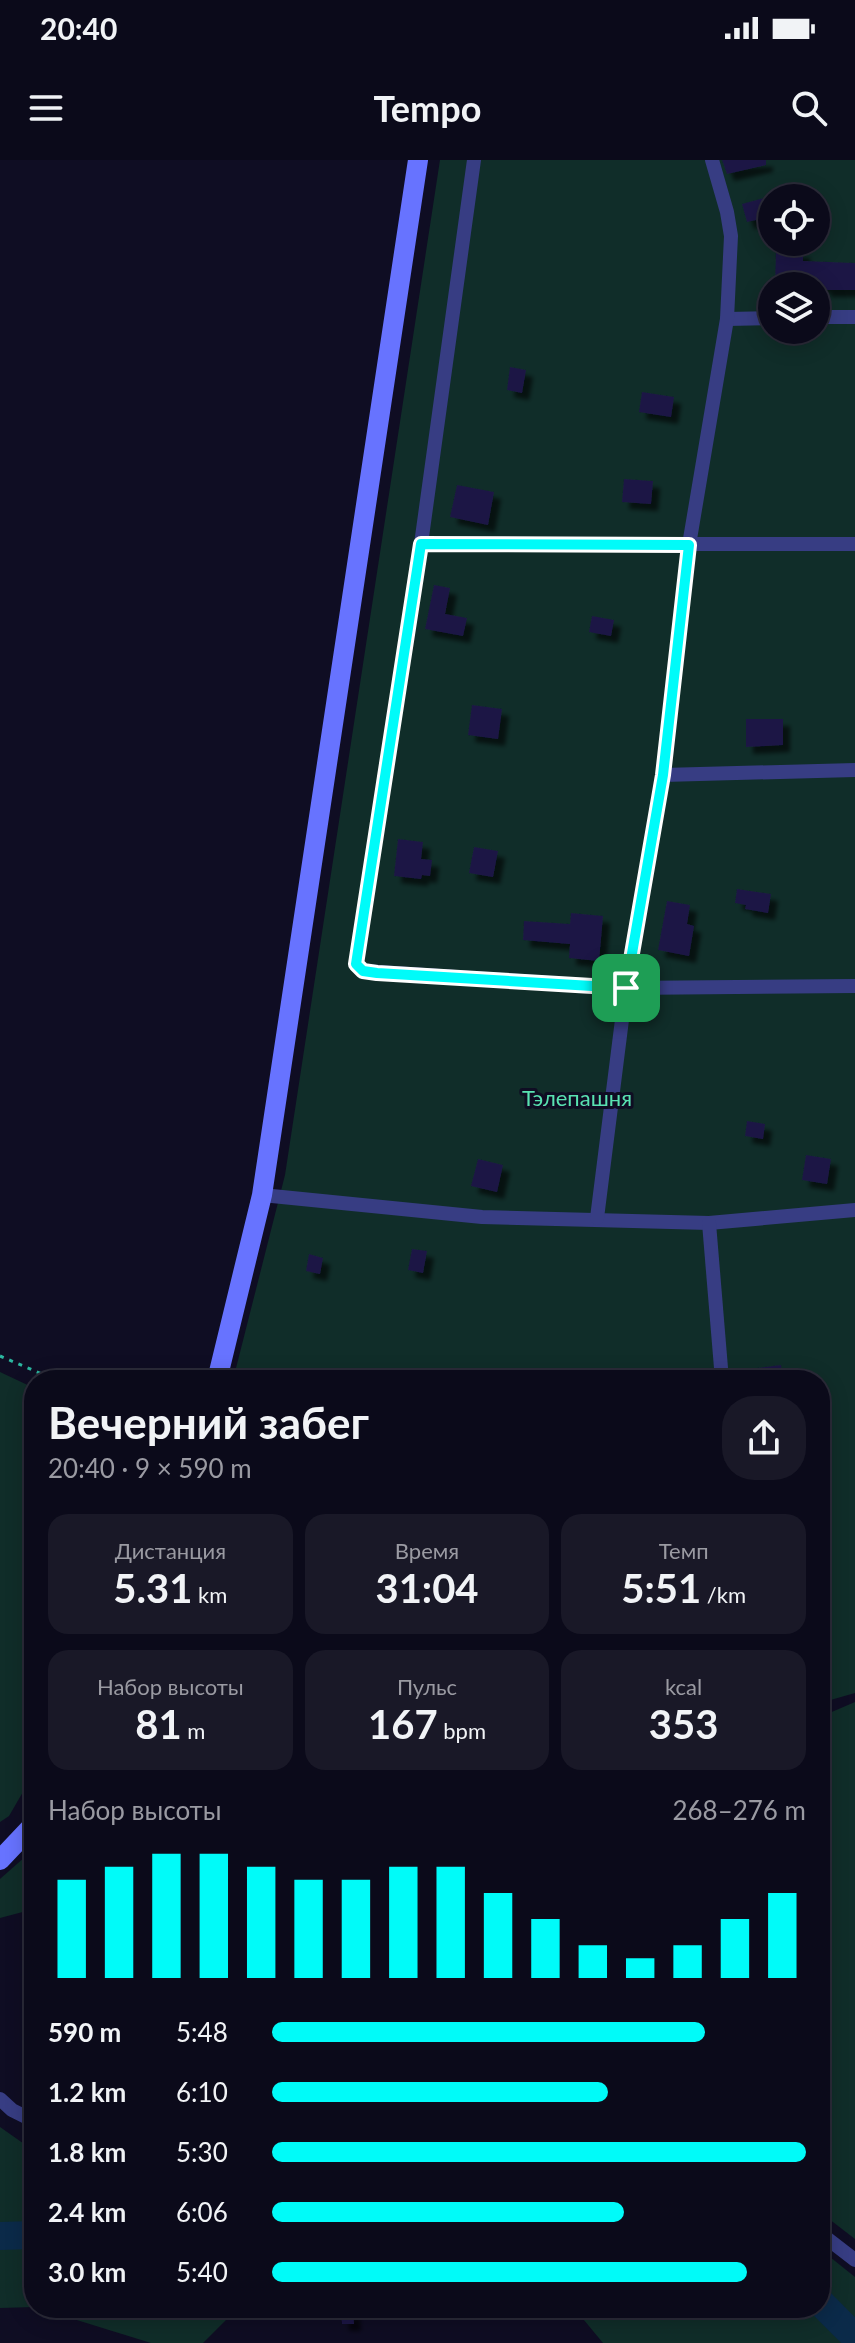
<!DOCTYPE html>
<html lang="ru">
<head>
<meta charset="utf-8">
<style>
  :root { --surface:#0b0a1a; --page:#191827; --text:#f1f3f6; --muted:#9a9aa2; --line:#2b2b39; --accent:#00fbf9 }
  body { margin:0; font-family:Lato,sans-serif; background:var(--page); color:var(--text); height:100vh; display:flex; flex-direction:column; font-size:30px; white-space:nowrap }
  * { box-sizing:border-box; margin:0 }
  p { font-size:26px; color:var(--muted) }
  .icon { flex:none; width:44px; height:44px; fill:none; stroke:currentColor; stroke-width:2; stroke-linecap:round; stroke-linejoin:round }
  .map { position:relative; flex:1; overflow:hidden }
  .sheet { position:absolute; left:24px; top:1210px; width:806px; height:948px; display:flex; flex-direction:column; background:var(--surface); border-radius:32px; box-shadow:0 4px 20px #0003,0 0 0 2px var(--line) }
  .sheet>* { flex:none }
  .tools { position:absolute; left:758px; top:24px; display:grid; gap:16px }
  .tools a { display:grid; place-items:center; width:72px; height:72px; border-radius:50%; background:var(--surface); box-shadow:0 4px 20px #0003,0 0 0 2px var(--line); font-size:40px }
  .pin { position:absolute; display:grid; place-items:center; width:68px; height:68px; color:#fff; margin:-34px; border-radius:16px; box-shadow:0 4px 12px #0006 }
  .round { display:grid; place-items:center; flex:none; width:84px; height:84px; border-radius:32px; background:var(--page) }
  .summary { display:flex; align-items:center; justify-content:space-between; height:136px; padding:0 24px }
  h1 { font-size:44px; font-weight:700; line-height:60px }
  .metrics { display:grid; grid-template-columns:repeat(3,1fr); gap:12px; height:136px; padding:8px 24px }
  .metrics div { display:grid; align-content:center; border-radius:20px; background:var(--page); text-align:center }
  .metrics b { font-size:40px; font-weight:700 }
  .metrics small { font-size:22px; font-weight:400 }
  .metrics p { font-size:22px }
  .chart { height:224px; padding:16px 24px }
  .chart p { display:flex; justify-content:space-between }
  .chart svg { width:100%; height:144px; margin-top:8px; stroke:var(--accent); stroke-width:6 }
  ul { padding:0 24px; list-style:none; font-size:26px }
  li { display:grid; grid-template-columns:128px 96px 1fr; align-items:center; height:60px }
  li i { height:20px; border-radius:10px; background:var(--accent) }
  .status { display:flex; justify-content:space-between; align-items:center; height:56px; padding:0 40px; background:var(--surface); direction:ltr }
  .status svg { height:22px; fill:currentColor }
  header { display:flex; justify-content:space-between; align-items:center; height:104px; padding:0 24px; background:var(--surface); font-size:36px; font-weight:700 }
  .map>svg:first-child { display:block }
  .green { fill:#102d29; fill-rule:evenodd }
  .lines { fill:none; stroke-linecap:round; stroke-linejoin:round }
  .river { stroke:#0b2a49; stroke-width:28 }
  .building { fill:#1d1945; filter:url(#shadow) }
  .path { stroke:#2bb7a0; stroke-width:3; stroke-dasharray:4 6; stroke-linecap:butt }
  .street { stroke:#373d83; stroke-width:14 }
  .secondary { stroke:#6773ff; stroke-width:20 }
  .route-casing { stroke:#fff; stroke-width:16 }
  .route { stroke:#00fbf9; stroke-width:10 }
  .labels { text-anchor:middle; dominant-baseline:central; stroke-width:6; stroke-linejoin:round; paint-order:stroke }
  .park-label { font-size:22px; fill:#59e2b1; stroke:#0f0d23 }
</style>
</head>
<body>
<div class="status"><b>20:40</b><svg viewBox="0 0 49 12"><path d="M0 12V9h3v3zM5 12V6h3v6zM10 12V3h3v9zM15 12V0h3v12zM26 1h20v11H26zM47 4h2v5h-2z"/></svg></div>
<header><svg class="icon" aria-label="menu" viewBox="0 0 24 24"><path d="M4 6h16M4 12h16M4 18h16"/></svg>Tempo<svg class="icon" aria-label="search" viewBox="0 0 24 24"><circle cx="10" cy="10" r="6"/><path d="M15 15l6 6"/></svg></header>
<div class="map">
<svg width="855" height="2183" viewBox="0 0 855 2183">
  <defs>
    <filter id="shadow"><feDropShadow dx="7" dy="7" stdDeviation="2" flood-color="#0009"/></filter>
  </defs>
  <rect width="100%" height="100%" fill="#0f0d23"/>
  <g class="green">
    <path d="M440,0h415v1533l-35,10v-323h-587l52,-205zM772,38h44v44h-44zM772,126h44v44h-44z"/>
    <polygon points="0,1212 34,1228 34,1613 9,1656 0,1662"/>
    <polygon points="855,1542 855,2079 820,2052 820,1557"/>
    <polygon points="34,1689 34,1749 0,1758 0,1719"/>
    <polygon points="0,1967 27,1986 34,1987 34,2147 0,2148"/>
    <polygon points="820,2089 855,2117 855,2183 603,2183 574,2148 820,2148"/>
    <polygon points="38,2148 238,2148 203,2183 151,2183"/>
  </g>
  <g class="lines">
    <g class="river">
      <polyline points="0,2076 34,2075"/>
      <polyline points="820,2142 855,2177"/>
    </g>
  </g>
  <g class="building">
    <polygon points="722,0 766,0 766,5 727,14"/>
    <polygon points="764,38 769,57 747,62 742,44"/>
    <polygon points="776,91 803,91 803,101 855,103 855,130 824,130 824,126 775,126"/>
    <polygon points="510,207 526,210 522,233 507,230"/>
    <polygon points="642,232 674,237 671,257 639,252"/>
    <polygon points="624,319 653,321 651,344 622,342"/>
    <polygon points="457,325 494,332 488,365 450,357"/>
    <polygon points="434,425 450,428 445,454 467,458 463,476 425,469"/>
    <polygon points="592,456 614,460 611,476 589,472"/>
    <polygon points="472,545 502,549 498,579 468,575"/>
    <polygon points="746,559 783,559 783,585 746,587"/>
    <polygon points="398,679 423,682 421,699 432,700 430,716 422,715 421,719 394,716"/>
    <polygon points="474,687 498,691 493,717 469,713"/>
    <polygon points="737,729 771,734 768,753 745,749 746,745 735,743"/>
    <polygon points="667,741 690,745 687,764 694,766 689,796 658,790"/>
    <polygon points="571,753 603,756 599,801 569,798 570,784 523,780 524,761 570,764"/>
    <polygon points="747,961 765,964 763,979 745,976"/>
    <polygon points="806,995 831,999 827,1024 802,1020"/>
    <polygon points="478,999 503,1005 497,1032 471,1026"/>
    <polygon points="412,1089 427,1091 423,1113 408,1110"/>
    <polygon points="309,1094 323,1098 320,1114 306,1111"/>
    <polygon points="781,1205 783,1220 758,1220 757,1208"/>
    <polygon points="353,2151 354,2164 342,2164 341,2152"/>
  </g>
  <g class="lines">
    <polyline class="path" points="0,1196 56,1220"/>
    <g class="street">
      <polyline points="474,0 421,384 855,384"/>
      <polyline points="816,157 855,157"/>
      <polyline points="727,159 772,158"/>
      <polyline points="421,384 356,804 363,811 626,828 855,826"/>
      <polyline points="663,615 855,610"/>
      <polyline points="262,1035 482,1057 709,1063 855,1050"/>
      <polyline points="597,1058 626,828 663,615 689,385 727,159 731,76 727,52 712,0"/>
      <polyline points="709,1063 722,1220"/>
      <polyline points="0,1939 12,1950 34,1961"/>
      <polyline points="820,2073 855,2100"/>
    </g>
    <g class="secondary">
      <polyline points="217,1220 262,1035 418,0"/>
      <polyline points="0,1700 34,1664"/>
    </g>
  </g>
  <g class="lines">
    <g class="route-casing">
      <polygon id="route" points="421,384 689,385 663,615 626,828 377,813 363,811 356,804"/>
    </g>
    <use href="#route" class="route"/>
  </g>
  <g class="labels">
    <g class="park-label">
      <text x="577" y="937">Тэлепашня</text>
    </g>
  </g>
</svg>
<div class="tools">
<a><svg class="icon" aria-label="locate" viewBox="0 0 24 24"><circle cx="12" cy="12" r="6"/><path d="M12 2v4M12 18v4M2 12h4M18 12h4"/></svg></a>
<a><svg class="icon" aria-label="layers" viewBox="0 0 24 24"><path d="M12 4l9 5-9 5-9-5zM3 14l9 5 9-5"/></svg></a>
</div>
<div class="pin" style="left:626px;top:828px;background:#1e9e55"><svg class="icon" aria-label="arrive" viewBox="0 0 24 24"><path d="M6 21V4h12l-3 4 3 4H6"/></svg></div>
<section class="sheet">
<div class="summary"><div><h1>Вечерний забег</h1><p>20:40 · 9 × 590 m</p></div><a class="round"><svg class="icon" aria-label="share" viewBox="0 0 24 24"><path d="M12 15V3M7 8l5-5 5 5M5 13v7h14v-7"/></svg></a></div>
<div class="metrics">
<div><p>Дистанция</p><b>5.31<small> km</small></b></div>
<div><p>Время</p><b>31:04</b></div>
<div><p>Темп</p><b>5:51<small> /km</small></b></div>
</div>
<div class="metrics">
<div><p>Набор высоты</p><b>81<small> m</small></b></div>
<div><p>Пульс</p><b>167<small> bpm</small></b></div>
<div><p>kcal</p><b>353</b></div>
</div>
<div class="chart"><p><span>Набор высоты</span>268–276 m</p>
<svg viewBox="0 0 160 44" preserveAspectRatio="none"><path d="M5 44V14M15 44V10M25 44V6M35 44V6M45 44V10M55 44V14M65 44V14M75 44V10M85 44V10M95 44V18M105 44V26M115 44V34M125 44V38M135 44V34M145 44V26M155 44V18"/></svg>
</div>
<ul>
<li><b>590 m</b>5:48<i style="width:81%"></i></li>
<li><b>1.2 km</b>6:10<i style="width:63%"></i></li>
<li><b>1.8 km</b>5:30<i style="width:100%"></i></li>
<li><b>2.4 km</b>6:06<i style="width:66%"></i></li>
<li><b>3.0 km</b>5:40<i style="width:89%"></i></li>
</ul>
</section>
</div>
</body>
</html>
